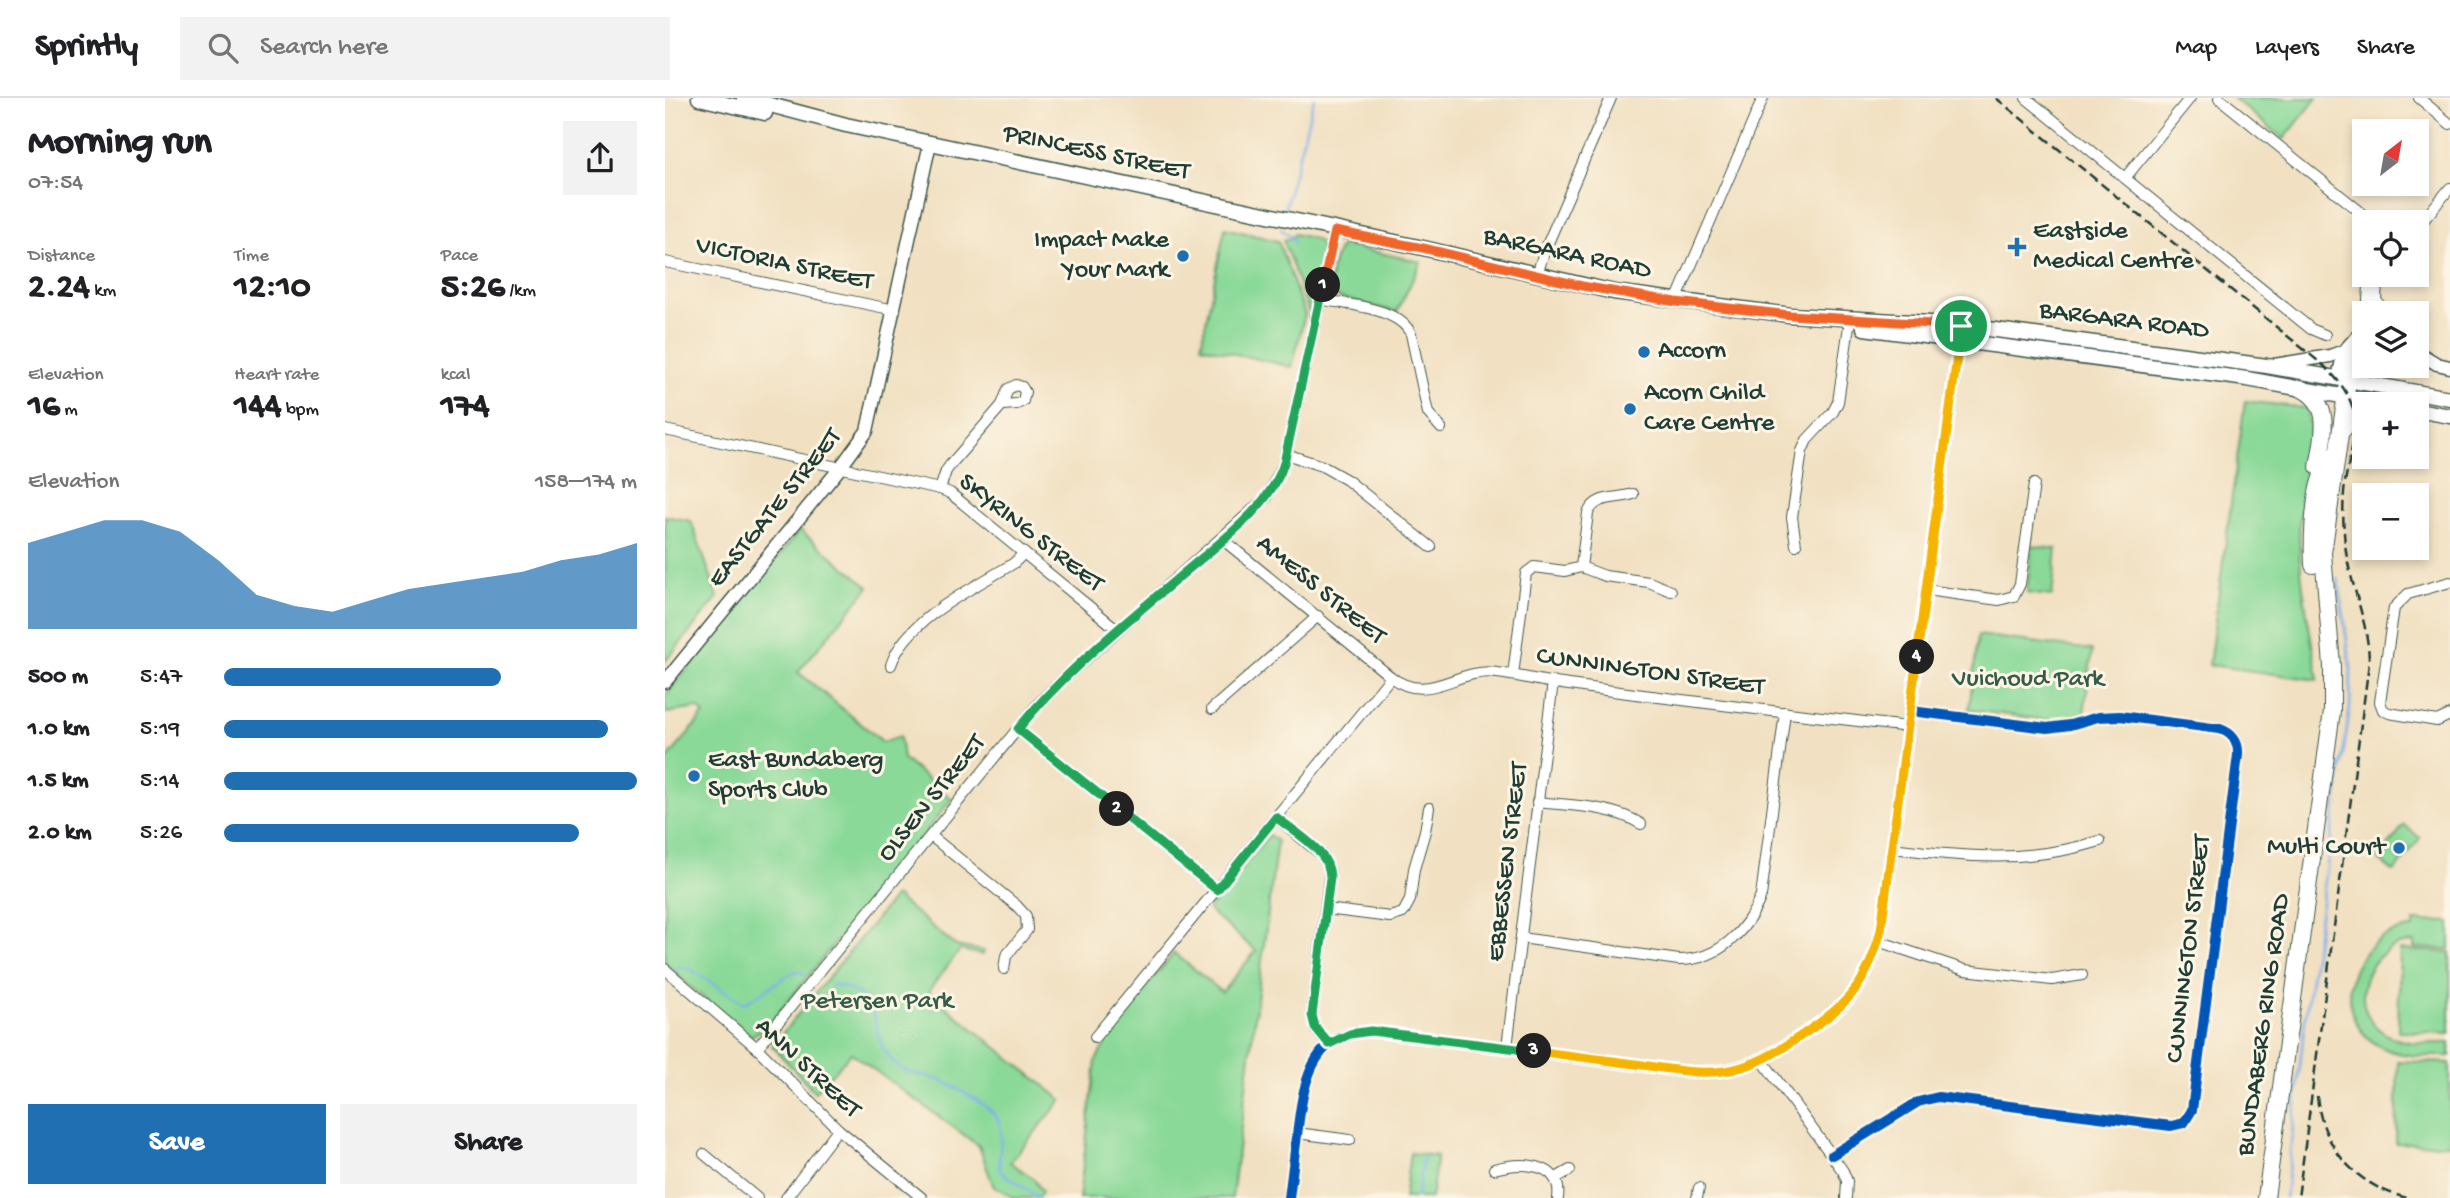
<!DOCTYPE html>
<html lang="en">
<head>
<meta charset="utf-8">
<style>
  :root { --surface:#fff; --page:#f2f2f2; --text:#202124; --muted:#757577; --line:#e0e0e0; --accent:#1f6fb2 }
  body { margin:0; font-family:"Gochi Hand",sans-serif; background:var(--page); color:var(--text); height:100vh; display:flex; flex-direction:column; font-size:26px; white-space:nowrap }
  * { box-sizing:border-box; margin:0 }
  p { font-size:23px; color:var(--muted) }
  .icon { flex:none; width:38px; height:38px; fill:none; stroke:currentColor; stroke-width:2; stroke-linecap:round; stroke-linejoin:round }
  .map { position:relative; flex:1; overflow:hidden }
  .side { display:flex; flex-direction:column; background:var(--surface); width:665px }
  .side>* { flex:none }
  .needle { width:46px; rotate:31deg }
  .buttons { position:absolute; left:1687px; top:21px; display:grid; gap:14px }
  .buttons a { display:grid; place-items:center; width:77px; height:77px; border-radius:0px; background:var(--surface); box-shadow:0 4px 10px #0003; font-size:35px }
  .pin { position:absolute; display:grid; place-items:center; width:60px; height:60px; color:#fff; margin:-30px; border:4px solid #fff; border-radius:50%; box-shadow:0 2px 7px #0007 }
  .km { position:absolute; width:35px; height:35px; margin:-18px; border-radius:50%; background:#222; color:#fff; font-size:19px; line-height:35px; text-align:center }
  .round { display:grid; place-items:center; flex:none; width:74px; height:74px; border-radius:0px; background:var(--page) }
  .headline { display:flex; align-items:center; justify-content:space-between; height:119px; padding:0 28px }
  h1 { font-size:38px; font-weight:700; line-height:52px }
  .stats { display:grid; grid-template-columns:repeat(3,1fr); gap:10px; height:119px; padding:7px 28px }
  .stats div { display:grid; align-content:center }
  .stats b { font-size:35px; font-weight:700 }
  .stats small { font-size:19px; font-weight:400 }
  .stats p { font-size:19px }
  .chart { height:196px; padding:14px 28px }
  .chart p { display:flex; justify-content:space-between }
  .chart svg { width:100%; height:126px; margin-top:7px; fill:var(--accent); opacity:.7 }
  .button { display:flex; gap:14px; margin-top:auto; padding:14px 28px }
  .button a { flex:1; height:80px; border-radius:0px; background:var(--accent); color:#fff; font-size:28px; font-weight:700; line-height:80px; text-align:center }
  .button a+a { background:var(--page); color:var(--text) }
  ul { padding:0 28px; list-style:none; font-size:23px }
  li { display:grid; grid-template-columns:112px 84px 1fr; align-items:center; height:52px }
  li i { height:18px; border-radius:9px; background:var(--accent) }
  header { display:flex; align-items:center; gap:42px; box-sizing:border-box; height:98px; padding:0 35px; background:var(--surface); border-bottom:2px solid var(--line) }
  header strong { font-size:33px }
  nav { display:flex; gap:38px; margin-inline-start:auto; font-size:24px }
  .search { width:490px; height:63px; background:var(--page); display:flex; align-items:center; gap:18px; box-sizing:border-box; padding:0 24px; border-radius:0px; color:var(--muted); font-size:26px }
  main { display:flex; flex:1; min-height:0 }
  .map>svg:first-child { display:block }
  .green { fill:#8ad998; stroke:#548b66; stroke-width:2 }
  .lines { fill:none; stroke-linecap:round; stroke-linejoin:round }
  .stream { stroke:#7dafe9; stroke-width:2.5 }
  .minor-casing { stroke:#3e5549; stroke-width:12 }
  .tertiary-casing { stroke:#3e5549; stroke-width:15 }
  .secondary-casing { stroke:#3e5549; stroke-width:17 }
  .primary-casing { stroke:#3e5549; stroke-width:18 }
  .minor { stroke:#fff; stroke-width:10 }
  .tertiary { stroke:#fff; stroke-width:12 }
  .secondary { stroke:#fff; stroke-width:14 }
  .primary { stroke:#fff; stroke-width:16 }
  .rail { stroke:#1f3d34; stroke-width:2.5; stroke-dasharray:10 5; stroke-linecap:butt }
  .cycleway-casing { stroke:#fcf5e5; stroke-width:15 }
  .cycleway { stroke:#0057b8; stroke-width:10 }
  .split-1-casing { stroke:#fff; stroke-width:14 }
  .split-2-casing { stroke:#fff; stroke-width:14 }
  .split-3-casing { stroke:#fff; stroke-width:14 }
  .split-4-casing { stroke:#fff; stroke-width:14 }
  .split-5-casing { stroke:#fff; stroke-width:14 }
  .split-1 { stroke:#f0652b; stroke-width:9 }
  .split-2 { stroke:#22a559; stroke-width:9 }
  .split-3 { stroke:#22a559; stroke-width:9 }
  .split-4 { stroke:#f5b400; stroke-width:9 }
  .split-5 { stroke:#f5b400; stroke-width:9 }
  .poi-dot { fill:#1f6fb2; stroke:#fcf5e5; stroke-width:2.5 }
  .labels { text-anchor:middle; dominant-baseline:central; stroke-width:6; stroke-linejoin:round; paint-order:stroke }
  .street-label { font-size:26px; fill:#1f3d34; stroke:#fcf5e5 }
  .poi-label { font-size:26px; fill:#1f3d34; stroke:#fcf5e5; text-anchor:start }
  .park-label { font-size:26px; fill:#345c48; stroke:#fcf5e5 }
</style>
</head>
<body>
<header>
<strong>Sprintly</strong>
<div class="search"><svg class="icon" aria-label="search" viewBox="0 0 24 24"><circle cx="10" cy="10" r="6"/><path d="M15 15l6 6"/></svg>Search here</div>
<nav><a>Map</a><a>Layers</a><a>Share</a></nav>
</header>
<main>
<section class="side">
<div class="headline"><div><h1>Morning run</h1><p>07:54</p></div><a class="round"><svg class="icon" aria-label="share" viewBox="0 0 24 24"><path d="M12 15V3M7 8l5-5 5 5M5 13v7h14v-7"/></svg></a></div>
<div class="stats">
<div><p>Distance</p><b>2.24<small> km</small></b></div>
<div><p>Time</p><b>12:10</b></div>
<div><p>Pace</p><b>5:26<small> /km</small></b></div>
</div>
<div class="stats">
<div><p>Elevation</p><b>16<small> m</small></b></div>
<div><p>Heart rate</p><b>144<small> bpm</small></b></div>
<div><p>kcal</p><b>174</b></div>
</div>
<div class="chart"><p><span>Elevation</span>158–174 m</p>
<svg viewBox="0 0 160 44" preserveAspectRatio="none"><path d="M0 44V14L10 10L20 6L30 6L40 10L50 20L60 32L70 36L80 38L90 34L100 30L110 28L120 26L130 24L140 20L150 18L160 14V44z"/></svg>
</div>
<ul>
<li><b>500 m</b>5:47<i style="width:67%"></i></li>
<li><b>1.0 km</b>5:19<i style="width:93%"></i></li>
<li><b>1.5 km</b>5:14<i style="width:100%"></i></li>
<li><b>2.0 km</b>5:26<i style="width:86%"></i></li>
</ul>
<div class="button"><a>Save</a><a>Share</a></div>
</section>
<div class="map">
<svg width="1785" height="1100" viewBox="0 0 1785 1100">
  <rect width="100%" height="100%" fill="#fcf5e5"/>
  <filter id="ink" filterUnits="userSpaceOnUse"><feTurbulence type="fractalNoise" baseFrequency=".0143" numOctaves="2"/><feDisplacementMap in="SourceGraphic" scale="14" xChannelSelector="R" yChannelSelector="G"/><feConvolveMatrix kernelMatrix="1 2 1 2 8 2 1 2 1" color-interpolation-filters="sRGB"/></filter>
  <filter id="wash" filterUnits="userSpaceOnUse"><feTurbulence type="fractalNoise" baseFrequency=".00686" numOctaves="4" result="noise"/><feDisplacementMap in="SourceGraphic" scale="28" xChannelSelector="R" yChannelSelector="G"/><feGaussianBlur stdDeviation="1.57" result="paint"/><feColorMatrix in="noise" values="0 0 0 0 0 0 0 0 0 0 0 0 0 0 0 0 0 1.4 0 .05"/><feComposite in="paint" operator="in"/></filter>
  <g filter="url(#wash)">
    <rect width="100%" height="100%" fill="#f1e0c1"/>
    <g class="green">
      <polygon points="1568,0 1652,0 1619,41"/>
      <polygon points="560,130 613,143 640,216 627,269 536,248"/>
      <path d="M629,136c11,3 26,3 29,15l-13,66 -27,-75 8,-2z"/>
      <path d="M678,147l78,17 -24,50 -56,-14c-5,-2 -7,-2 -9,-7 -5,-11 3,-39 11,-46z"/>
      <path d="M1580,303l60,7c13,17 -1,78 -4,100 -7,57 9,116 17,172l-109,-15z"/>
      <polygon points="0,418 26,423 53,499 0,564"/>
      <polygon points="135,432 204,489 133,574 218,644 235,638 238,661 287,701 101,930 86,938 17,882 0,865 0,664 39,616 33,610 0,615 0,598"/>
      <polygon points="1367,448 1392,451 1387,498 1362,495"/>
      <polygon points="1313,537 1427,552 1419,616 1391,623 1304,612"/>
      <polygon points="1739,727 1755,740 1729,774 1713,761"/>
      <polygon points="604,737 612,743 567,1100 414,1100 431,962 439,948 444,934 509,855 557,894 591,853 543,812"/>
      <polygon points="230,798 291,848 319,853 318,857 295,852 265,891 265,896 397,1002 345,1064 369,1081 377,1094 373,1100 349,1100 328,1087 314,1048 186,955 150,994 107,948"/>
      <path d="M1749,823l36,1v27l-36,-1v-6c-52,3 -72,72 -23,95 18,8 40,6 59,6v13c-23,0 -47,2 -69,-9 -57,-31 -32,-115 33,-119z"/>
      <polygon points="1735,852 1785,854 1785,935 1733,933"/>
      <polygon points="1733,963 1785,965 1785,1046 1731,1045"/>
      <polygon points="745,1055 772,1058 766,1100 739,1100"/>
    </g>
    <g class="lines">
      <g class="stream">
        <polyline points="620,110 649,0"/>
        <polyline points="616,131 627,140 629,144"/>
        <polyline points="9,872 15,869 24,870 77,904 82,904 128,874 133,873 140,877"/>
        <path d="M167,887c58,7 33,52 62,78 11,11 31,12 45,17 15,6 50,25 58,38 9,14 0,37 3,53l39,27"/>
        <polyline points="752,1100 757,1063 760,1060"/>
        <polyline points="1620,1100 1640,922 1685,609 1686,571 1673,480"/>
      </g>
    </g>
  </g>
  <g filter="url(#ink)">
    <g class="lines">
      <g class="minor-casing">
        <g id="minor">
          <polyline points="1361,0 1646,231 1660,237"/>
          <polyline points="1554,0 1708,124"/>
          <polyline points="1754,0 1785,26"/>
          <polyline points="1460,80 1525,0"/>
          <polyline points="1752,130 1785,90"/>
          <polyline points="0,164 230,212"/>
          <polyline points="872,177 879,154 946,0"/>
          <polyline points="1712,184 1711,202 1719,213"/>
          <path d="M655,201c27,6 78,8 91,35l17,79 13,15"/>
          <polyline points="1011,203 1098,0"/>
          <polyline points="1702,215 1704,189 1711,177"/>
          <polygon points="351,287 357,289 360,294 358,303 352,306 337,307 343,291"/>
          <polyline points="0,332 275,391 285,395 453,532"/>
          <polyline points="621,356 657,368 682,382 766,449"/>
          <polyline points="275,391 281,373 286,366 337,307"/>
          <path d="M557,441l169,138c38,29 66,-10 106,-4 19,2 38,7 58,10 117,17 235,30 353,44"/>
          <polyline points="1131,447 1127,419 1137,353 1142,342 1168,314 1173,304 1184,228"/>
          <path d="M916,469l7,-54c9,-19 28,-13 45,-19"/>
          <polyline points="916,469 940,478 984,484 1006,493"/>
          <polyline points="1785,484 1743,496 1729,510 1715,604 1718,612 1724,615 1772,623 1785,617"/>
          <polyline points="1261,492 1334,502 1349,498 1355,486 1369,386"/>
          <path d="M226,567c15,-46 83,-77 123,-102l10,-10"/>
          <polyline points="848,577 861,475 869,469 900,473 916,469"/>
          <polyline points="547,611 653,518"/>
          <polyline points="353,631 552,792"/>
          <path d="M872,704c34,4 74,3 104,22"/>
          <polyline points="611,719 657,757 665,773 647,917 650,930 664,946"/>
          <polyline points="266,738 352,808 361,818 362,832 341,858 339,871"/>
          <path d="M1227,750c76,9 134,16 208,-7"/>
          <polyline points="661,811 725,819 738,815 745,802 749,771 760,733 764,710"/>
          <path d="M856,840l158,22c40,0 68,-29 82,-64l24,-184"/>
          <polyline points="1213,843 1300,872 1387,882 1417,877"/>
          <polyline points="0,871 92,950 173,1031 257,1100"/>
          <polyline points="430,939 726,579"/>
          <polyline points="842,949 888,584"/>
          <polyline points="92,950 373,606 395,584 602,399 619,365 670,133"/>
          <polyline points="1097,962 1178,1073 1182,1083 1181,1100"/>
          <polyline points="632,1035 685,1042"/>
          <polyline points="39,1056 92,1100"/>
          <path d="M1167,1057l86,-53 20,-5 233,29 13,-3 8,-13 46,-355c1,-13 -6,-22 -18,-26l-100,-13 -22,1 -28,8 -23,3 -136,-17"/>
          <path d="M829,1071c25,-7 69,-8 64,29"/>
          <polyline points="891,1080 905,1072"/>
          <polyline points="121,1100 173,1031"/>
          <path d="M624,1100c3,-24 6,-47 9,-71 6,-50 17,-101 81,-95l310,40c53,2 81,-15 123,-44 15,-10 30,-20 41,-34 16,-21 25,-49 30,-74l76,-580"/>
          <polyline points="1032,1100 1034,1090"/>
        </g>
      </g>
      <g class="tertiary-casing">
        <g id="tertiary">
          <polyline points="1706,215 1715,212 1724,215"/>
          <polyline points="1752,254 1772,266 1785,269"/>
          <polyline points="1609,267 1665,258 1679,253"/>
          <polyline points="1673,280 1679,253 1695,235 1699,225"/>
          <polyline points="1683,282 1688,259 1699,248"/>
          <polyline points="0,584 175,370 202,333 265,45"/>
        </g>
      </g>
      <g class="secondary-casing">
        <g id="secondary">
          <polyline points="34,0 100,15"/>
          <polyline points="79,0 181,27 758,150 949,194 1125,217 1282,226 1339,233 1602,268 1785,300"/>
          <polyline points="1199,230 1582,281 1721,306"/>
          <polyline points="1752,312 1785,318"/>
        </g>
      </g>
      <g class="primary-casing">
        <g id="primary">
          <path d="M1635,290c34,16 23,48 18,79"/>
          <polyline points="1677,333 1687,320 1699,317"/>
          <path d="M1648,467c-1,-24 0,-48 4,-72 2,-12 8,-24 10,-37"/>
          <polyline points="1601,1100 1667,613 1667,568 1658,455 1683,282"/>
        </g>
      </g>
      <use href="#minor" class="minor"/>
      <use href="#tertiary" class="tertiary"/>
      <use href="#secondary" class="secondary"/>
      <use href="#primary" class="primary"/>
      <g class="rail">
        <path d="M1331,0l327,267c13,12 25,26 30,44 6,24 -5,50 -8,74 -3,24 -2,51 2,75 7,36 22,68 22,105l-71,535"/>
        <path d="M1652,998c5,52 40,91 91,102"/>
      </g>
      <g class="cycleway-casing">
        <g id="cycleway">
          <path d="M1167,1057l86,-53 20,-5 233,29 13,-3 8,-13 46,-355c1,-13 -6,-22 -18,-26l-100,-13 -22,1 -28,8 -23,3 -136,-17"/>
          <path d="M624,1100c3,-24 6,-47 9,-71 6,-50 17,-101 81,-95l310,40c53,2 81,-15 123,-44 15,-10 30,-20 41,-34 16,-21 25,-49 30,-74l76,-580"/>
        </g>
      </g>
      <use href="#cycleway" class="cycleway"/>
    </g>
  </g>
  <g class="lines" filter="url(#ink)">
    <g class="split-1-casing">
      <polyline id="split-1" points="658,187 670,133 758,150 917,188 1011,204 1125,217 1296,228"/>
    </g>
    <g class="split-2-casing">
      <path id="split-2" d="M452,711l-99,-80c46,-57 104,-103 159,-150 35,-31 94,-71 107,-116l39,-178"/>
    </g>
    <g class="split-3-casing">
      <path id="split-3" d="M452,711l100,81 59,-73c19,16 55,34 54,61l-18,137 3,12 14,17 21,-10 21,-3 163,20"/>
    </g>
    <g class="split-4-casing">
      <path id="split-4" d="M869,953c34,4 68,9 102,13 34,5 72,14 106,3 25,-7 45,-22 66,-36 43,-29 60,-50 73,-101l36,-273"/>
    </g>
    <g class="split-5-casing">
      <polyline id="split-5" points="1252,559 1296,228"/>
    </g>
    <use href="#split-1" class="split-1"/>
    <use href="#split-2" class="split-2"/>
    <use href="#split-3" class="split-3"/>
    <use href="#split-4" class="split-4"/>
    <use href="#split-5" class="split-5"/>
  </g>
  <g class="poi-dot">
    <path d="M1348.5 138.5h7v7h7v7h-7v7h-7v-7h-7v-7h7z"/>
    <circle cx="518" cy="158" r="7"/>
    <circle cx="979" cy="254" r="7"/>
    <circle cx="965" cy="311" r="7"/>
    <circle cx="29" cy="678" r="7"/>
    <circle cx="1734" cy="750" r="7"/>
  </g>
  <g class="labels">
    <g class="street-label">
      <text transform="translate(431 56) rotate(12)">PRINCESS STREET</text>
      <text transform="translate(902 157) rotate(12)">BARGARA ROAD</text>
      <text transform="translate(119 167) rotate(12)">VICTORIA STREET</text>
      <text transform="translate(1459 224) rotate(7)">BARGARA ROAD</text>
      <text transform="translate(111 411) rotate(-51)">EASTGATE STREET</text>
      <text transform="translate(365 436) rotate(38)">SKYRING STREET</text>
      <text transform="translate(655 493) rotate(39)">AMESS STREET</text>
      <text transform="translate(985 575) rotate(8)">CUNNINGTON STREET</text>
      <text transform="translate(268 701) rotate(-51)">OLSEN STREET</text>
      <text transform="translate(844 764) rotate(-83)">EBBESSEN STREET</text>
      <text transform="translate(1525 851) rotate(-83)">CUNNINGTON STREET</text>
      <text transform="translate(1600 927) rotate(-82)">BUNDABERG RING ROAD</text>
      <text transform="translate(142 971) rotate(43)">ANN STREET</text>
    </g>
    <g class="poi-label">
      <text x="1368" y="134">Eastside<tspan x="1368" dy="30">Medical Centre</tspan></text>
      <text x="504" y="143" text-anchor="end">Impact Make<tspan x="504" dy="30">Your Mark</tspan></text>
      <text x="993" y="254">Accorn</text>
      <text x="979" y="296">Acorn Child<tspan x="979" dy="30">Care Centre</tspan></text>
      <text x="43" y="663">East Bundaberg<tspan x="43" dy="30">Sports Club</tspan></text>
      <text x="1720" y="750" text-anchor="end">Multi Court</text>
    </g>
    <g class="park-label">
      <text x="1363" y="582">Vuichoud Park</text>
      <text x="212" y="904">Petersen Park</text>
    </g>
  </g>
</svg>
<div class="buttons">
<a><svg class="needle" viewBox="-14 -14 28 28"><path d="M0-13l5 13h-10z" fill="#e53935"/><path d="M0 13l5-13h-10z" fill="#757577"/></svg></a>
<a><svg class="icon" aria-label="locate" viewBox="0 0 24 24"><circle cx="12" cy="12" r="6"/><path d="M12 2v4M12 18v4M2 12h4M18 12h4"/></svg></a>
<a><svg class="icon" aria-label="layers" viewBox="0 0 24 24"><path d="M12 4l9 5-9 5-9-5zM3 14l9 5 9-5"/></svg></a>
<a>+</a>
<a>−</a>
</div>
<div class="pin" style="left:1296px;top:228px;background:#1e9e55"><svg class="icon" aria-label="arrive" viewBox="0 0 24 24"><path d="M6 21V4h12l-3 4 3 4H6"/></svg></div>
<b class="km" style="left:658px;top:187px">1</b>
<b class="km" style="left:452px;top:711px">2</b>
<b class="km" style="left:869px;top:953px">3</b>
<b class="km" style="left:1252px;top:559px">4</b>
</div>
</main>
</body>
</html>
